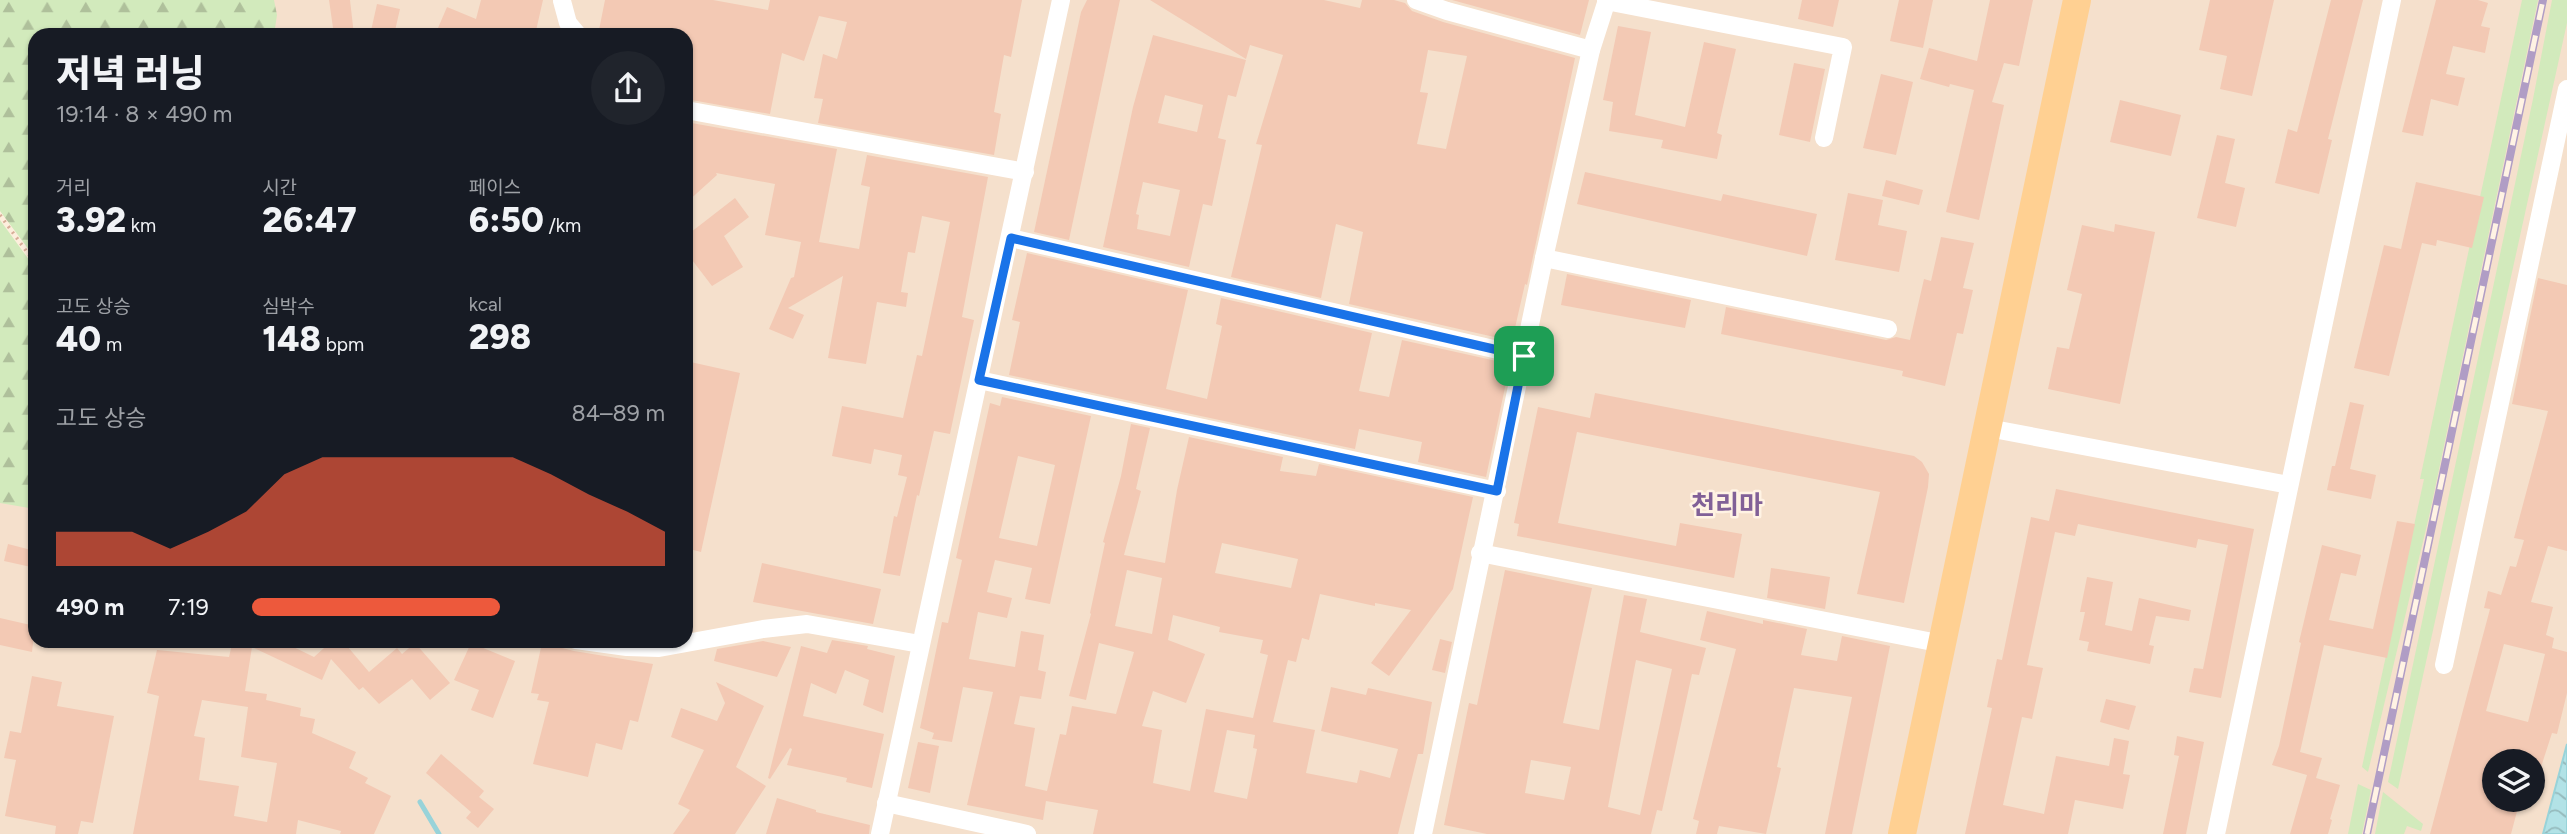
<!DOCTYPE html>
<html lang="ko">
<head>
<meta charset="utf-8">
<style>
  :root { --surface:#171b24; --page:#20242c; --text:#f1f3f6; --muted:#9ea1a6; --accent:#ed593c }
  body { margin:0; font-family:Figtree,"Noto Sans KR",sans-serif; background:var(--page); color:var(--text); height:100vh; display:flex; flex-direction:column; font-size:26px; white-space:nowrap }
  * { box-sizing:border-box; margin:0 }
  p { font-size:23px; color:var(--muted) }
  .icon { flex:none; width:38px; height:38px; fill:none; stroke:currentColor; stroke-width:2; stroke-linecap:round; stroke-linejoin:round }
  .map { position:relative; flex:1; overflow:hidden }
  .sheet { position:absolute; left:28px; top:28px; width:665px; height:620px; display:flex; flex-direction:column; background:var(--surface); border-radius:21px; box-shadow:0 2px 5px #0004 }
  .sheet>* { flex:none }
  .tools { position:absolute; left:2482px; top:749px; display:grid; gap:14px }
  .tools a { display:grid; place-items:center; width:63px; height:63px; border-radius:50%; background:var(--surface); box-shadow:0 2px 5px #0004; font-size:35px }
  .pin { position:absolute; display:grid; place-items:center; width:60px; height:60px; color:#fff; margin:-30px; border-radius:14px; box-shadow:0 4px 10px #0006 }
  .round { display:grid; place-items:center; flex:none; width:74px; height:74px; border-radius:37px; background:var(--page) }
  .overview { display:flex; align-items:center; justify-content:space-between; height:119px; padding:0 28px }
  h1 { font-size:38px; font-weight:800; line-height:52px }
  .metrics { display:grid; grid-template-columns:repeat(3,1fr); gap:10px; height:119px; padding:7px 28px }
  .metrics div { display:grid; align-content:center }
  .metrics b { font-size:35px; font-weight:800 }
  .metrics small { font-size:19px; font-weight:400 }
  .metrics p { font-size:19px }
  .chart { height:196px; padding:14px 28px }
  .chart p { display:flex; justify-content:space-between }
  .chart svg { width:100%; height:126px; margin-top:7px; fill:var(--accent); opacity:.7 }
  ul { padding:0 28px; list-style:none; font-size:23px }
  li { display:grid; grid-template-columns:112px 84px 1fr; align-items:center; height:52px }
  li i { height:18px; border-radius:9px; background:var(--accent) }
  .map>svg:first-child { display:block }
  .residential { fill:#f5e0cc; fill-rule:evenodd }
  .grass { fill:#d2eabc }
  .forest { fill:url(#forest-firs) }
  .water { fill:url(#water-waves); stroke:#98d3d9; stroke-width:2 }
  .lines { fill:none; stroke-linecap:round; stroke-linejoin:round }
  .stream { stroke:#98d3d9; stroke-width:5 }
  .building { fill:#f3c9b4; fill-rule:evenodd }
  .path { stroke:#d7ad98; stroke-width:3.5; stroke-dasharray:2 5; stroke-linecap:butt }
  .street { stroke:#fff; stroke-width:18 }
  .primary { stroke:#ffd092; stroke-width:28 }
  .rail-casing { stroke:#b09dc5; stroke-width:8 }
  .rail { stroke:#fff3e4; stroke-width:5; stroke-dasharray:16; stroke-linecap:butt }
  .route-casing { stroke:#fff; stroke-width:14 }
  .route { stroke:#1a73e8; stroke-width:9 }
  .labels { text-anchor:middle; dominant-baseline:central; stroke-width:5; stroke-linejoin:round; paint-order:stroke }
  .district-label { font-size:26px; font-weight:bold; fill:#816097; stroke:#fff3e4 }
</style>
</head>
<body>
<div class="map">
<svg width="2567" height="834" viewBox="0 0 2567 834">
  <defs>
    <pattern id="forest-firs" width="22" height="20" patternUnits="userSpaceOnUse" patternTransform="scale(1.75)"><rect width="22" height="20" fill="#d2eabc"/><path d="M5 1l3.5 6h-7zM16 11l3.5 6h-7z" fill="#afc09b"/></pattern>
    <pattern id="water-waves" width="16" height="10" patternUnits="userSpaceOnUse" patternTransform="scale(1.75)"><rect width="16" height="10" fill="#b2e2e6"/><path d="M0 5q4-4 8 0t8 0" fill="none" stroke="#95babc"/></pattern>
  </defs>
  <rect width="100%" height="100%" fill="#fdefdd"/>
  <path class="residential" d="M271,0h2296v834h-2567v-370l35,4v172h651v-605h-422zM2494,761h38v39h-38z"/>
  <g class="grass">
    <polygon points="2522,0 2538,0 2430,512 2368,772 2362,767 2424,479 2420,479"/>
    <polygon points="2552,0 2567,0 2567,23 2398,789 2388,782 2533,99"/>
    <polygon points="2358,784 2371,790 2362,834 2348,834"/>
    <polygon points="2383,792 2423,824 2421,831 2407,826 2404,834 2375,834"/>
  </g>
  <g class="forest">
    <polygon points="0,0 274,0 277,15 274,35 35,35 35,258 0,211"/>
    <polygon points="0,220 35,268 35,509 0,503"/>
  </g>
  <polygon class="water" points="2567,744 2567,834 2543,834"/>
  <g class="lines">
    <polyline class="stream" points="420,802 439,834"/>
  </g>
  <g class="building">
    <polygon points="329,0 350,0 354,35 334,35"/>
    <polygon points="481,0 543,0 535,35 435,35 447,7 476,19"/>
    <polygon points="605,0 713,0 768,10 770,0 1022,0 1011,57 1004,55 994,112 1001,114 994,155 818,123 823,99 814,98 823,54 837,59 847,22 819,16 804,61 782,53 770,114 686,99 686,35 598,35"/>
    <polygon points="1087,0 1120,0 1069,240 1034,232 1081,12"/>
    <path d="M1150,0h174l36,8 2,-8h32l11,3 7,8 31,11 132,36 -48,227 -2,-1 -13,57 -163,-37 14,-72 -27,-8 -15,74 -90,-21 31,-132 -6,-1 27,-89 -33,-10 -4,14zM1428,50l39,6 -21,93 -29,-5 11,-51 -8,-1z"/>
    <polygon points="1452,0 1589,0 1580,35"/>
    <polygon points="1802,0 1839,0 1833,27 1798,19"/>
    <polygon points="1899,0 1933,0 1923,48 1890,41"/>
    <polygon points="1990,0 2033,0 2019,66 2004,63 1992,102 2004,105 1979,220 1946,212 1974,90 1950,84 1949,87 1920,79 1929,48 1977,61"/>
    <polygon points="2210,0 2274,0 2252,96 2220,89 2227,56 2199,50"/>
    <polygon points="2331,0 2363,0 2328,139 2332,140 2319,194 2275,183 2288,129 2297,132"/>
    <polygon points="2436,0 2478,0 2488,3 2481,26 2490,28 2485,53 2453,46 2446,74 2465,78 2458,106 2431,99 2423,136 2402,132"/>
    <polygon points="377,4 400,9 394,35 370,35"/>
    <polygon points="1618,26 1651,32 1635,115 1685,127 1704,42 1736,49 1717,133 1722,135 1717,159 1661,148 1663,140 1609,131 1613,102 1603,100"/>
    <path d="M1153,35l93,25 -10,37 -8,-2 -10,43 8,2 -14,66 -9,-2 -14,63 -86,-20 30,-140zM1165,95l38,10 -6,27 -39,-9zM1143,182l37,8 -10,46 -33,-7 2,-14 -3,-1z"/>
    <polygon points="1794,63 1825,69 1810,142 1779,135"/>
    <polygon points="1881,74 1913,82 1896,155 1863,148"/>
    <polygon points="2120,100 2181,115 2171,156 2110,142"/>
    <polygon points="686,122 837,149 819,242 859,249 870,187 861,185 867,155 988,177 962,317 974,320 950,434 934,431 919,496 917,495 900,576 883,573 894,516 897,517 907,477 898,475 902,455 874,449 871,464 832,456 842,406 903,418 917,355 922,356 950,222 922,216 915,253 908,252 901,292 908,293 906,307 877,302 866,364 828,358 843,276 788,308 804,315 793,339 769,329 791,278 794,277 801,242 765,235 775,184 716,173 717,175 686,203"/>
    <polygon points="2217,135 2235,139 2225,183 2245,188 2236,227 2197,218"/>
    <polygon points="1585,172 1721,201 1723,194 1817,214 1807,256 1577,204"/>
    <polygon points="1886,180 1923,190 1919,205 1882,196"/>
    <polygon points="2416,182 2484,197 2472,248 2437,240 2436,246 2422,243 2389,376 2354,368 2384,245 2401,249"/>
    <polygon points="1848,193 1883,200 1878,225 1907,231 1899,272 1835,260"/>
    <polygon points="735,198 749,217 724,236 743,267 712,286 686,252 686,236"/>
    <polygon points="2115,224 2155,232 2120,404 2048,389 2057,347 2069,349 2082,294 2067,290 2082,225 2114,232"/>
    <polygon points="1941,237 1974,243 1963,288 1973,290 1963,334 1957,333 1945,386 1902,376 1903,371 1721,334 1726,307 1886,340 1896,337 1910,340 1924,279 1931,281"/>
    <polygon points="1027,253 1188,290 1166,389 1207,399 1222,326 1216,324 1221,298 1372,333 1359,391 1389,397 1402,340 1510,364 1486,477 1418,462 1422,442 1359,429 1355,449 1009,375 1020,322 1012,320"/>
    <polygon points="1567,274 1691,300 1685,328 1561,305"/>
    <path d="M2538,278l29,7v266l-19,-5 -17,56 22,5 -7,28 8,3 -2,10 15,4v41l-10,41 -5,-1 -11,34 -9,-2v-4h-38v39h26l-9,34h-81l60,-225 -6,-1 4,-17 13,4 9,-29 6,1 8,-27 -10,-2 34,-127 -36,-7zM2504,644l41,10 -17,68 -42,-11z"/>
    <polygon points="686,361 740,373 701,552 686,548 686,433 692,404 686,403"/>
    <polygon points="1595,393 1914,456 1922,462 1929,474 1928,487 1904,603 1857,594 1880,492 1577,432 1558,523 1676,546 1680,523 1742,534 1734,578 1517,536 1519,524 1514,523 1538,407 1590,418"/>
    <path d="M1002,397l89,19 -41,188 -25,-5 7,-31 -37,-8 -8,32 25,6 -5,20 -29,-6 -9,47 46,8 6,-36 23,4 -6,35 8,2 -5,27 -21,-3 -6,28 21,4 -10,58 22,5 13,-57 6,1 6,-29 44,8 18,-62 -35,-9 -13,57 -17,-4 22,-82 -1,-1 15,-70 -2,-1 18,-66 10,-52 19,4 -14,61 5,2 -17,64 41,8 12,-73 12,-53 94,20 -3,14 36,5 3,-12 154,33 -20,92 -64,87 -18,-13 40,-53 -36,-7v3l-55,-12 -11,46 -7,-2 -6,24 -8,-2 -15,62 42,8 -9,43 51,10 3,-13 30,8 8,-29 -77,-18 10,-44 35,8 2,-7 64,14 -9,52h-5l-20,80h-305l5,-24 -52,-9 -3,19 -76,-15 26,-113 -30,-5 -11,55 -20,-3 2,-6 -14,-5 22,-106 6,1 14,-63 -6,-2 34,-155 10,3zM1018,456l37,9 -18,81 -38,-8zM1222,543l76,16 -7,29 -76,-15zM1127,570l35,8 -10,56 -37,-8zM1173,615l47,12 -1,5 44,8 -3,13 8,2 -15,63 -47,-9 -16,82 -37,-8 9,-53 -20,-4 11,-35 33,12 19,-49 -37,-14zM1227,730l28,5 -2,13 4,1 -10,50 -33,-7z"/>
    <polygon points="2350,402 2364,405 2350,469 2376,475 2371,499 2327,490 2332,466 2335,466"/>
    <polygon points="2056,489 2254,529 2221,698 2189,692 2194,668 2203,669 2228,545 2198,539 2196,548 2078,524 2075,536 2055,532 2027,665 2043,668 2032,719 2022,717 2003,805 2044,814 2056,756 2109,766 2114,738 2129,741 2123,774 2130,775 2123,809 2075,800 2068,834 1965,834 1992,708 1987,707 1997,659 2002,660 2031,517 2049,521"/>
    <polygon points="2397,521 2415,524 2387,658 2324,645 2300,752 2322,758 2316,778 2340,785 2330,819 2332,820 2328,834 2290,834 2307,775 2272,765 2279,746 2301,643 2299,642 2322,545 2361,555 2356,576 2341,573 2329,620 2373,629"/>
    <polygon points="8,544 35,551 31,567 4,561"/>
    <polygon points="762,563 881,589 873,624 753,602"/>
    <polygon points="1771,568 1830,577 1825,609 1767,598"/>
    <path d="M1505,570l87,18 -29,135 36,7 25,-135 23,4 -7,33 66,16 -7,27 -7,-1 -30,137 -5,-1 -6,24h-164l-43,-9 25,-122 8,2zM1636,660l36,9 -32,146 -32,-8zM1531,760l40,7 -7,33 -39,-7z"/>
    <polygon points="2087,577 2113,582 2105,625 2132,631 2139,598 2191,610 2189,621 2156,616 2149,645 2154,646 2150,664 2087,651 2089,642 2079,640 2085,612 2080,612"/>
    <polygon points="1707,611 1763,624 1763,620 1807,629 1801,655 1837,661 1842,636 1890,646 1852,834 1825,834 1852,697 1794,688 1777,767 1781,768 1766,834 1719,826 1717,834 1696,834 1699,821 1693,819 1736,649 1700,640"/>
    <polygon points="0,618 35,626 32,652 0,645"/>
    <polygon points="1440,639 1452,642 1445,673 1432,670"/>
    <path d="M233,640h46l35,17 19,-17h9l27,32 28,-24 5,6 13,-11 35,40 -20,17 -18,-21 -33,25 -16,-17 -4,3 -28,-31 -9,21 -70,-33 -7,44 22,3 -1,6 35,8 -1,8 15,3 -3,14 44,19 -7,16 19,10 -3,5 26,13 -17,38h-34l1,-3 -43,-11 -2,14h-163l26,-138 -12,-3 10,-43 72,7zM202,700l46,7 -7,50 36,6 -10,59 -33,-6 5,-30 -40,-6 6,-42 -11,-2z"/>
    <polygon points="832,640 868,646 867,649 895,656 883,713 863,705 869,680 845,670 836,694 811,683 803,716 884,734 872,788 846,782 847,778 787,765 792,749 790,748 770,779 768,778 801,646 827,653"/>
    <polygon points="763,641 791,647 777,677 714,661 717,649"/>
    <polygon points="471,643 515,661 493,718 471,710 479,690 454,680"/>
    <polygon points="542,643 574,651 653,664 638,722 630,720 622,750 596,743 588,777 533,764 549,702 537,700 539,694 531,693"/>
    <polygon points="32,676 62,682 57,706 114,716 93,823 81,821 78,834 55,834 56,826 5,816 16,760 4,758 10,731 21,733"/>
    <polygon points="716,682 764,706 736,767 766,786 735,834 673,834 690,810 678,804 704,750 671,737 681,708 717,721 725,703"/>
    <polygon points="2106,699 2136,706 2129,730 2100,722"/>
    <polygon points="2177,736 2204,742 2186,834 2163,834 2179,756 2174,755"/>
    <polygon points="918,742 939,746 930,793 908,788"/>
    <polygon points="441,754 484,791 479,797 494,809 478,828 466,818 471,812 426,773"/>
    <polygon points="777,798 816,810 816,812 870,825 869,834 766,834"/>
  </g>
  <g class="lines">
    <polyline class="path" points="0,215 35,263"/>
    <g class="street">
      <polyline points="1416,0 1447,11 1591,50"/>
      <polyline points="562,1 568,23 578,35"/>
      <polyline points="1606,1 1843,47 1824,138"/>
      <polyline points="686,110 1025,172"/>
      <polyline points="1011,238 1524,356"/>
      <polyline points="1544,258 1888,329"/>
      <polyline points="979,380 1497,491"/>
      <polyline points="1988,428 2289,485"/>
      <polyline points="1480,553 1943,644"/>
      <polyline points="576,640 627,647 659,648 763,629 807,624 920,644"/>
      <polyline points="2444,665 2567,89"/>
      <polyline points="886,803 1027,834"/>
      <polyline points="880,834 1061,0"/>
      <polyline points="1423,834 1544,258 1591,50 1607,0"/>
      <polyline points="2216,834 2392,0"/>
    </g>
    <polyline class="primary" points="1902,834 2077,0"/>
    <g class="rail-casing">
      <polyline id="rail" points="2367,834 2543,0"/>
    </g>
    <use href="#rail" class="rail"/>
  </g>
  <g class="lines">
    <g class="route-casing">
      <polygon id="route" points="1011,238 1524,356 1497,491 979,380"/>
    </g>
    <use href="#route" class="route"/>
  </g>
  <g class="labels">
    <g class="district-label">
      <text x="1727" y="505">천리마</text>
    </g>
  </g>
</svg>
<div class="tools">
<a><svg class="icon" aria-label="layers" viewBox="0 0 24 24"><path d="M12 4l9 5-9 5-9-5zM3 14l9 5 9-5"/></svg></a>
</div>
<div class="pin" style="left:1524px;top:356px;background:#1e9e55"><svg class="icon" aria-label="arrive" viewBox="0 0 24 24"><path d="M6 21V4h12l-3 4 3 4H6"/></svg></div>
<section class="sheet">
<div class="overview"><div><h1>저녁 러닝</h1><p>19:14 · 8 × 490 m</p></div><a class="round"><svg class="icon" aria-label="share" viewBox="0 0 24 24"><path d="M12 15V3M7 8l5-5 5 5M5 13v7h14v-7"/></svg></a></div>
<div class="metrics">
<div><p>거리</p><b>3.92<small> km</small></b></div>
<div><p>시간</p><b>26:47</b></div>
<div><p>페이스</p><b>6:50<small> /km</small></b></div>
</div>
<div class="metrics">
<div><p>고도 상승</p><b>40<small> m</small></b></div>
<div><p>심박수</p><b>148<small> bpm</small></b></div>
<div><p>kcal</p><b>298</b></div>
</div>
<div class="chart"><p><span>고도 상승</span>84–89 m</p>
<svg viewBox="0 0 160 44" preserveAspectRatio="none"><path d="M0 44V32L10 32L20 32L30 38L40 32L50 25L60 12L70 6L80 6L90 6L100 6L110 6L120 6L130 12L140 19L150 25L160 32V44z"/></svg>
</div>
<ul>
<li><b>490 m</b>7:19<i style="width:60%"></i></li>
</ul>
</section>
</div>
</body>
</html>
